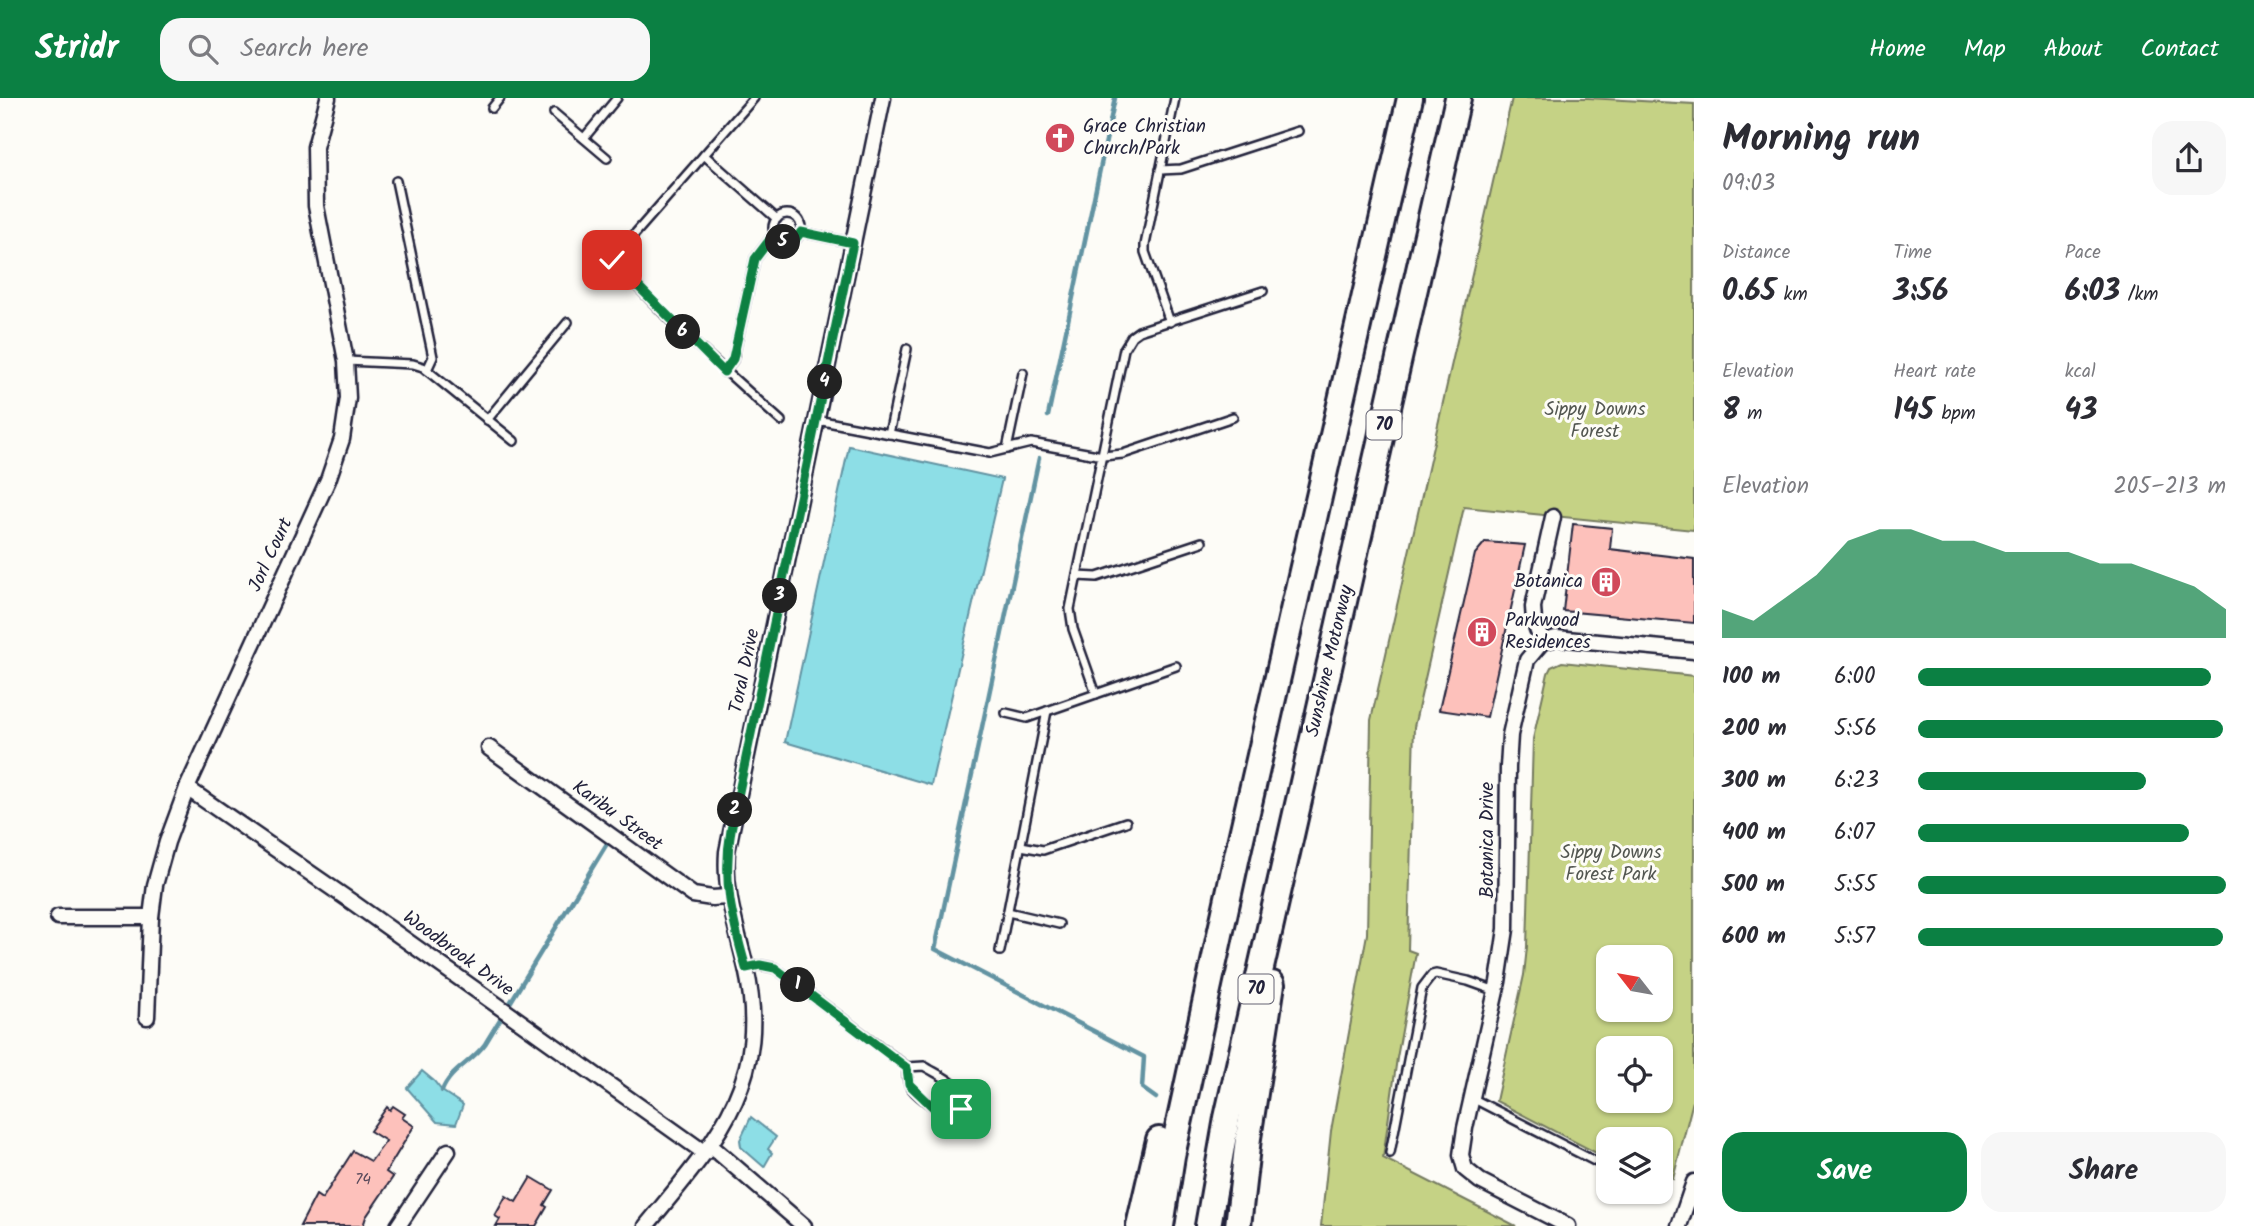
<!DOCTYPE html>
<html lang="en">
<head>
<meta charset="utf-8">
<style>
  :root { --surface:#fff; --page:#f7f7f7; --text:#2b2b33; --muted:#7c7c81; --accent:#0b8043 }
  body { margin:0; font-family:Kalam,sans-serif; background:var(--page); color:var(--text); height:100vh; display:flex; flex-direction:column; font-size:26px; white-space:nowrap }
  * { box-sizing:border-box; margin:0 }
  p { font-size:23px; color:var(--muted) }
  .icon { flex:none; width:38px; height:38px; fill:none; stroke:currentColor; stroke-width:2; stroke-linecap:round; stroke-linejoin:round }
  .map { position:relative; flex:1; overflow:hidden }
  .side { display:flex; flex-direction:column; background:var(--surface); width:560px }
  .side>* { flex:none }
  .needle { width:46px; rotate:301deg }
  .controls { position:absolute; left:1596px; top:847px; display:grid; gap:14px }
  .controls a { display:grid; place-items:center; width:77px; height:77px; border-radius:14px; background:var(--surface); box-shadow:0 2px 5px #0004; font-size:35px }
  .pin { position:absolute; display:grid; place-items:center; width:60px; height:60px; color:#fff; margin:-30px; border-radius:14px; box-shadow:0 4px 10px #0006 }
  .km { position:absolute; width:35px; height:35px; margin:-18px; border-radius:50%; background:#222; color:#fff; font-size:19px; line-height:35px; text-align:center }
  .round { display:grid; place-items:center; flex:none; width:74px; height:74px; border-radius:21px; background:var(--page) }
  .summary { display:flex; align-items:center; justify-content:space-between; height:119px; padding:0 28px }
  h1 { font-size:38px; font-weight:700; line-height:52px }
  .figures { display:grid; grid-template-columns:repeat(3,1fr); gap:10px; height:119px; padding:7px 28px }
  .figures div { display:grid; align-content:center }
  .figures b { font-size:30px; font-weight:700 }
  .figures small { font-size:19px; font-weight:400 }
  .figures p { font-size:19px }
  .chart { height:196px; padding:14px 28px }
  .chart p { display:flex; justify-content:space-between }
  .chart svg { width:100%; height:126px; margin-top:7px; fill:var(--accent); opacity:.7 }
  .action { display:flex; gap:14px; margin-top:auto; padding:14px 28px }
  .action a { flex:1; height:80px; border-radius:21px; background:var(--accent); color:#fff; font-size:28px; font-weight:700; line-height:80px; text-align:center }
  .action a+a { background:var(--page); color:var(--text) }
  ul { padding:0 28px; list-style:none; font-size:23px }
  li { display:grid; grid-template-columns:112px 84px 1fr; align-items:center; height:52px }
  li i { height:18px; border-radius:9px; background:var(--accent) }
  header { display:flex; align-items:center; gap:42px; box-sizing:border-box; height:98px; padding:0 35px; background:var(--accent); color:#fff }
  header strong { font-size:33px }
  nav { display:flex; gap:38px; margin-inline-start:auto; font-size:24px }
  .search { width:490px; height:63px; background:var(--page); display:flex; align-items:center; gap:18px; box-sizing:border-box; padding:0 24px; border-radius:21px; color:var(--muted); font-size:26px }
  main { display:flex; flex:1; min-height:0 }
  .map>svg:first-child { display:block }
  .green { fill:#c5d285; stroke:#747a60; stroke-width:2; fill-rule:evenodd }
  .water { fill:#8ddee6; stroke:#6293a2; stroke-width:2 }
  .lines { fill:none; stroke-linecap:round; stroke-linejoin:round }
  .stream { stroke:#6293a2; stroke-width:4.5 }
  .building { fill:#fdc1bb; stroke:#22223b; stroke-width:2 }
  .lane-casing { stroke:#22223b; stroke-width:12 }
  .street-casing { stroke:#22223b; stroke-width:19 }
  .highway-casing { stroke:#22223b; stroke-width:30 }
  .lane { stroke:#fdfcf7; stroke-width:7 }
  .street { stroke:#fdfcf7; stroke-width:14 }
  .highway { stroke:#fdfcf7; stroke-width:24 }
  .route-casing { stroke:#fff; stroke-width:14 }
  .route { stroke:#0b8043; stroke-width:9 }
  .labels { text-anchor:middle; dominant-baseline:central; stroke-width:6; stroke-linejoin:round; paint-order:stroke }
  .number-label { font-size:16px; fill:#594a5b }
  .shield { fill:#fdfcf7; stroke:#646373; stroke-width:2 }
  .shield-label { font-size:18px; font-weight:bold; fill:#22223b }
  .poi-label { font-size:19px; fill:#22223b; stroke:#fdfcf7; text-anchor:start }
  .park-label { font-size:19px; fill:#535751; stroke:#fdfcf7 }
  .street-label { font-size:19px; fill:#22223b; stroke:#fdfcf7 }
</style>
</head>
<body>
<header>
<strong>Stridr</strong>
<div class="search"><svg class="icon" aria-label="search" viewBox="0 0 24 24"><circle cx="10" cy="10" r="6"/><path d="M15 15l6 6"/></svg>Search here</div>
<nav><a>Home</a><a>Map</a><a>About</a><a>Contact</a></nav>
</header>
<main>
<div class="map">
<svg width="1694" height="1128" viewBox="0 0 1694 1128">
  <rect width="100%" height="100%" fill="#fdfcf7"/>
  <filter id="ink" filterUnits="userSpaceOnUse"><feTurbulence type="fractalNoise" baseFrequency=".0143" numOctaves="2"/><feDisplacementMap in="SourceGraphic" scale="14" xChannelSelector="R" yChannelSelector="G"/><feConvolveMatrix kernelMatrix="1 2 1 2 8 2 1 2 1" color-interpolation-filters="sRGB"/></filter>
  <g filter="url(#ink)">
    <g class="green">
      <polygon points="1512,0 1588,0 1694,6 1694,430 1693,432 1464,409 1414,629 1408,852 1416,855 1397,960 1383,1060 1516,1128 1321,1128 1331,1033 1367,836 1371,622"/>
      <path d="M1562,564l132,14v421l-21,82 -10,-5 -2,5v-40h-53v20l-112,-58 28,-126 3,-28 6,-208 15,-66 3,-6zM1661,859v53h-53v-53zM1661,950v53h-53v-53z"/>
    </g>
    <g class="water">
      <polygon points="849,348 1002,381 931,687 785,644"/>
      <polygon points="422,973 434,983 442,993 463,1007 456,1026 437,1024 407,990"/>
      <polygon points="751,1019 776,1039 768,1051 772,1055 764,1069 741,1049 740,1042"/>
    </g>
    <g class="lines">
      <g class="stream">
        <polyline points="1048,318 1115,0"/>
        <polyline points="1039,360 935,851 1144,959 1142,990 1156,1000"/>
        <path d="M442,993c8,-21 30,-29 43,-47l126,-207"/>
      </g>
    </g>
    <g class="building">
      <polygon points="1573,426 1612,430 1610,451 1694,461 1694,525 1563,513"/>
      <polygon points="1485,444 1525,447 1487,619 1439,612 1475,456"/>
      <polygon points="393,1008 405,1016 402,1020 414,1028 386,1074 393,1079 366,1119 363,1128 300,1128 316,1097 322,1101 353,1053 371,1063 386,1043 370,1033 387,1009 390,1012"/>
      <polygon points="531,1079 553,1092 544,1107 547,1109 536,1128 496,1128 500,1121 495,1118 506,1098 516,1104"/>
    </g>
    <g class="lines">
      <g class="lane-casing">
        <g id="lane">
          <polyline points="492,10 500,0"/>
          <polyline points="554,15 607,60"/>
          <polyline points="584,40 617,0"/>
          <polyline points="704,57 777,121"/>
          <polyline points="1160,72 1181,71 1298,33"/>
          <polyline points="396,83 433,259 427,272"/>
          <circle cx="787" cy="130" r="14"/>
          <polyline points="801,134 853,145"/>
          <polyline points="612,162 678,230 781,323"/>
          <polyline points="598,173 612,162 754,0"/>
          <polyline points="1170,224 1145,154 1145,147 1175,0"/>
          <polyline points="346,263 413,266 423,269 514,343"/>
          <polyline points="724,274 733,262 755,161 774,136"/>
          <polyline points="487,322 568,224"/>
          <polyline points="817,322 990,355 1031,345 1103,358 1123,356 1233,319"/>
          <polyline points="889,336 907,251"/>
          <polyline points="1007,351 1023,275"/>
          <polyline points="1077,478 1097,479 1202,444"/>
          <polyline points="1096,596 1073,531 1070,511 1124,251 1132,238 1139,233 1263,193"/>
          <polyline points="1006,615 1027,620 1176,568"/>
          <polyline points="1021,748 1043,752 1126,724"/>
          <polyline points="1008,814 1059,826"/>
          <polyline points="1000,853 1047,613"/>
          <polyline points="746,870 760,867 775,870 907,969"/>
          <path d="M924,968c13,8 28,14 37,26 8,9 0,23 -12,22 -10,-1 -36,-21 -40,-30 -2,-4 -2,-12 -2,-17z"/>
          <polyline points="1472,1000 1608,1070"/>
          <polyline points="1390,1055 1422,890 1432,877 1436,876 1468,883 1496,893"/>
        </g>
      </g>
      <g class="street-casing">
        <g id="street">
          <polyline points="1542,544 1534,523 1533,509 1553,419"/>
          <polyline points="489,650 693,797 712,800 728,799"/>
          <polyline points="187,690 355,806 705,1055"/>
          <polyline points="58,819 151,819"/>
          <polyline points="147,919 151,819 155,787 167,744 187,690 328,382 342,341 348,300 346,263 316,108 315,49 328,0"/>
          <polyline points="711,1048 804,1128"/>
          <polyline points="398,1128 448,1053"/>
          <path d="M646,1128c68,-83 126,-143 100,-258 -9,-40 -22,-75 -19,-116l156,-754"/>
          <polyline points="1568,1128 1480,1083 1465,1071 1461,1057 1465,1030 1498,884 1506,831 1508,669 1510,637 1527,562 1542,544 1556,540 1694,553"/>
          <polyline points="1679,1128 1694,1084"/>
        </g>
      </g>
      <g class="highway-casing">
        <g id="highway">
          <polyline points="1139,1128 1159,1042"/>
          <polyline points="1161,1128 1172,1058 1237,758 1410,0"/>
          <polyline points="1208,1128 1227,1020 1458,0"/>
          <polyline points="1238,1128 1248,1040 1272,886"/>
        </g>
      </g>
      <use href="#lane" class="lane"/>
      <use href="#street" class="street"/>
      <use href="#highway" class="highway"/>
    </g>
  </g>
  <g class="lines" filter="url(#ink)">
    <g class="route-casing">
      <path id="route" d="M612,162l112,112 9,-13 22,-100 19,-25 12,9 9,-3 6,-8 52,11 -122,587c-9,50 1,89 15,138l14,-3 15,3 132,100 2,16 25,24 12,6h7l8,-5"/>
    </g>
    <use href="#route" class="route"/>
  </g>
  <defs>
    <g id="church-disc" transform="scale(1.575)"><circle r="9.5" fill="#d1495b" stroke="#fdfcf7"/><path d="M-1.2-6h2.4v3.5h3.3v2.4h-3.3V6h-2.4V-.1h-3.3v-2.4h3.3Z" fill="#fff"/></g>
    <g id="building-disc" transform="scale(1.575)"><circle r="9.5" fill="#d1495b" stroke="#fdfcf7"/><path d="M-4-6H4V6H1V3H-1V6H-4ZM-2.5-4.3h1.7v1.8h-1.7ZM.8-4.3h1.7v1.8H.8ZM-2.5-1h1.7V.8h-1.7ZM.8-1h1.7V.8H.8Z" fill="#fff"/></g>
  </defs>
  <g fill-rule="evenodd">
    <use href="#church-disc" x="1060" y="40"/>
    <use href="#building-disc" x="1606" y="484"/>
    <use href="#building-disc" x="1482" y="534"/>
  </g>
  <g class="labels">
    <g class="number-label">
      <text x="363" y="1081">74</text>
    </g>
    <g class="shield">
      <rect x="1366.5" y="312.5" width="35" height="29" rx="5"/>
      <rect x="1238.5" y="876.5" width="35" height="29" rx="5"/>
    </g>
    <g class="shield-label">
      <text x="1384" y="327">70</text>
      <text x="1256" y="891">70</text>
    </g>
    <g class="poi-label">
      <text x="1083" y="29">Grace Christian<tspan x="1083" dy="22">Church/Park</tspan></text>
      <text x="1583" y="484" text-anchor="end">Botanica</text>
      <text x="1505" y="523">Parkwood<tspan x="1505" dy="22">Residences</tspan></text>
    </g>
    <g class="park-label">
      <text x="1595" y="312">Sippy Downs<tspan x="1595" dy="22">Forest</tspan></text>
      <text x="1611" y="755">Sippy Downs<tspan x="1611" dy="22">Forest Park</tspan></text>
    </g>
    <g class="street-label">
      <text transform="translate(271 457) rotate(-65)">Jorl Court</text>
      <text transform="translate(1330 563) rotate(-77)">Sunshine Motorway</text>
      <text transform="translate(745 573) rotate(-78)">Toral Drive</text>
      <text transform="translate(617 718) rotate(36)">Karibu Street</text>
      <text transform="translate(1488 742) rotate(-90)">Botanica Drive</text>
      <text transform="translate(458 856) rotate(36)">Woodbrook Drive</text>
    </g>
  </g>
</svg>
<div class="controls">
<a><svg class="needle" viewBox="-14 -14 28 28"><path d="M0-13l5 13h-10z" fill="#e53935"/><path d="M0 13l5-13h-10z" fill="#7c7c81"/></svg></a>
<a><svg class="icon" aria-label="locate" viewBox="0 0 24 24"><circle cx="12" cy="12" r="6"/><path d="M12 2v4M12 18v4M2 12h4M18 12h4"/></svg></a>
<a><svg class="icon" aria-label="layers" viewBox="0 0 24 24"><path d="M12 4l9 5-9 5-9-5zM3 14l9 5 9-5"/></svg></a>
</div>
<div class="pin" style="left:961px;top:1011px;background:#1e9e55"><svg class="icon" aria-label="arrive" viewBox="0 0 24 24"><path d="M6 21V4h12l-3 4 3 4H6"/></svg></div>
<div class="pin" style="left:612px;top:162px;background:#d93025"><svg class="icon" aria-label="check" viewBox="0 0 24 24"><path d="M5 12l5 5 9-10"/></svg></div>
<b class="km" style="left:798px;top:887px">1</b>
<b class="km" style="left:735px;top:712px">2</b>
<b class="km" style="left:780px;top:498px">3</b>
<b class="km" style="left:825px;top:284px">4</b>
<b class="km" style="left:783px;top:144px">5</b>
<b class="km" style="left:683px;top:234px">6</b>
</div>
<section class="side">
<div class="summary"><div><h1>Morning run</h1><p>09:03</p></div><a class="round"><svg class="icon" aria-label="share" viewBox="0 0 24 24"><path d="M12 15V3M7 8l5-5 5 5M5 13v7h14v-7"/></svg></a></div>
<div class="figures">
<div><p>Distance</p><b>0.65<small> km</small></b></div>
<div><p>Time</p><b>3:56</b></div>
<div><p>Pace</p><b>6:03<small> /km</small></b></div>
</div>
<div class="figures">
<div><p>Elevation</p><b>8<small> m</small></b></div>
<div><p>Heart rate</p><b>145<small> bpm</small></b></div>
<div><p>kcal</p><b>43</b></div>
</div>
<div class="chart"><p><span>Elevation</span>205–213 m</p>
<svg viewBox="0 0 160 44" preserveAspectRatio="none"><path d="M0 44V34L10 38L20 30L30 22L40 10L50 6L60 6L70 10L80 10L90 14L100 14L110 14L120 18L130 18L140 22L150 26L160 34V44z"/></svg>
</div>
<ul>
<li><b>100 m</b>6:00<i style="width:95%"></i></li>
<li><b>200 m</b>5:56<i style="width:99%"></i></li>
<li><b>300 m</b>6:23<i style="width:74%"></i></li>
<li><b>400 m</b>6:07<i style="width:88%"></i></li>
<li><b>500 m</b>5:55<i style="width:100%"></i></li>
<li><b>600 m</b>5:57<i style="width:99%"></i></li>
</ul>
<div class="action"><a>Save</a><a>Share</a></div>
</section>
</main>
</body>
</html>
